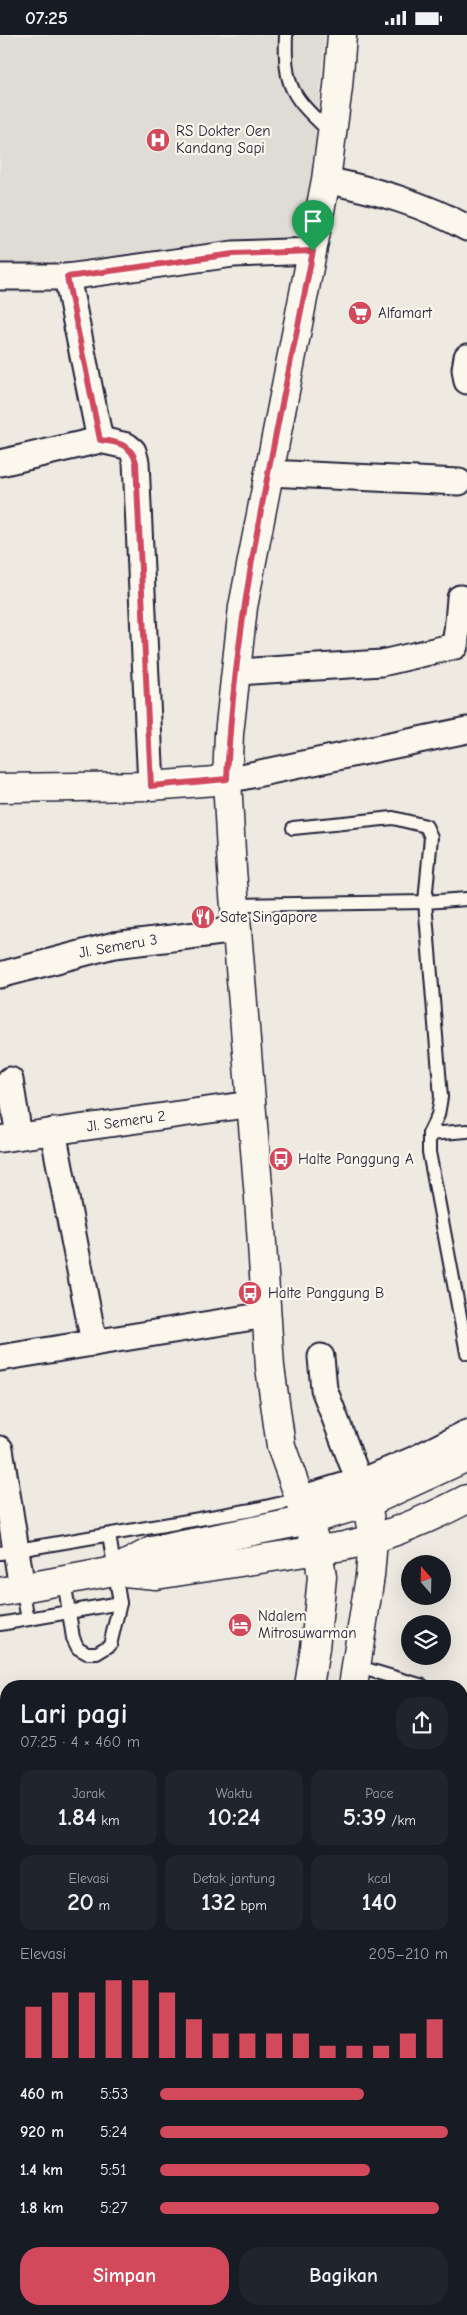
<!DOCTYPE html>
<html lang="id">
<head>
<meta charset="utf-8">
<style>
  :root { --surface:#171b24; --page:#20242c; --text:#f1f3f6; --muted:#9ea1a6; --accent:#d1495b }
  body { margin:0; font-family:"Comic Neue",sans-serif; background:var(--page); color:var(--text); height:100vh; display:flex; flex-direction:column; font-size:19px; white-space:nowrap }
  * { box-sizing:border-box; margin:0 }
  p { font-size:16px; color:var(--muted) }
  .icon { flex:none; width:28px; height:28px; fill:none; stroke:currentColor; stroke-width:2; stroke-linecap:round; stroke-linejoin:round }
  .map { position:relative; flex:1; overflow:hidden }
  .panel { position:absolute; left:0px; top:1645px; width:468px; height:635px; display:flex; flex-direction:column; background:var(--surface); border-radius:20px 20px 0 0; box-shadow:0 5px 20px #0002 }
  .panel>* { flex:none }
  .needle { width:32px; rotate:340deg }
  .controls { position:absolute; left:401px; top:1520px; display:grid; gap:10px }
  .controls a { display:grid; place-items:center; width:50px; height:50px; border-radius:50%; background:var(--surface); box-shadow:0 5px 20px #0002; font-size:25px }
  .pin { position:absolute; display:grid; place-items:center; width:42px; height:42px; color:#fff; margin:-51px -21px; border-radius:50% 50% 50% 0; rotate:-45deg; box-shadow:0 0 5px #0007 }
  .pin .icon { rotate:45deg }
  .round { display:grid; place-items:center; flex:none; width:52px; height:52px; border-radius:20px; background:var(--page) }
  .summary { display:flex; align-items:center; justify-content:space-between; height:85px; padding:0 20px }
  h1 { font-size:28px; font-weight:700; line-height:38px }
  .figures { display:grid; grid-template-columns:repeat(3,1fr); gap:8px; height:85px; padding:5px 20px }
  .figures div { display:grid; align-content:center; border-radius:12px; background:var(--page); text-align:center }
  .figures b { font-size:25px; font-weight:700 }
  .figures small { font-size:14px; font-weight:400 }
  .figures p { font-size:14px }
  .chart { height:140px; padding:10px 20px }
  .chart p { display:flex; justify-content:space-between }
  .chart svg { width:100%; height:90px; margin-top:5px; stroke:var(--accent); stroke-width:6 }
  .cta { display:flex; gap:10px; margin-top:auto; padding:10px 20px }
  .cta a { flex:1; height:58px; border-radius:20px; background:var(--accent); color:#fff; font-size:20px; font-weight:700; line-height:58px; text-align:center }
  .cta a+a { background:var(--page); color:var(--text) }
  ul { padding:0 20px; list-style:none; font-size:16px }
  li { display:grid; grid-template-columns:80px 60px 1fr; align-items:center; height:38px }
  li i { height:12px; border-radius:6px; background:var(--accent) }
  .status { display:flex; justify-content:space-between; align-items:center; height:35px; padding:0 25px; background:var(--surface); direction:ltr }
  .status svg { height:14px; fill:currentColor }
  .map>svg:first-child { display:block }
  .built { fill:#dfdbd5 }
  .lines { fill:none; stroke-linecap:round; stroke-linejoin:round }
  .lane-casing { stroke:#22223b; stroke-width:16 }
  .street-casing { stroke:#22223b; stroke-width:29 }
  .secondary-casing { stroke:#22223b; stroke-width:31 }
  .primary-casing { stroke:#22223b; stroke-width:31 }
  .lane { stroke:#fbf7ec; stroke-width:12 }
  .street { stroke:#fbf7ec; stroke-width:25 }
  .secondary { stroke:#fbf7ec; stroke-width:28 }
  .primary { stroke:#fbf7ec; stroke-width:28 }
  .rail { stroke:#22223b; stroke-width:4; stroke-dasharray:8 4; stroke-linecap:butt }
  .route-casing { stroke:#fff; stroke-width:10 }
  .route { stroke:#d1495b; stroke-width:6 }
  .labels { text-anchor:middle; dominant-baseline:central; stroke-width:4.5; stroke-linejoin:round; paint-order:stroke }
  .poi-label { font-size:15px; fill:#22223b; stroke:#fbf7ec; text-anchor:start }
  .street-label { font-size:15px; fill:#22223b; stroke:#fbf7ec }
</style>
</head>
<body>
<div class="status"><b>07:25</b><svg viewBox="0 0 49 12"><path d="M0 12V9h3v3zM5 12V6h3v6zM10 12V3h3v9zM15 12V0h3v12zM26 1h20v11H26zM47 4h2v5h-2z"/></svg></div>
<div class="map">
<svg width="467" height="2280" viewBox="0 0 467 2280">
  <rect width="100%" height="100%" fill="#eeeae2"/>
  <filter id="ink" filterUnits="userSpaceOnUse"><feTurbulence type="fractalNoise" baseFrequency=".02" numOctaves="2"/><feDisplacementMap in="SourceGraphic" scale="10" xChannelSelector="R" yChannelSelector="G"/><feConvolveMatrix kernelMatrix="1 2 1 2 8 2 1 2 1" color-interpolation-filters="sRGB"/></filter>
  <g filter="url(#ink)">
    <g class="built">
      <polygon points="0,0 325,0 306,209 0,230"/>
      <polygon points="467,1834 467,1963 461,1963 461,1835"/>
    </g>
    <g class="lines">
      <g class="lane-casing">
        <g id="lane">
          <path d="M286,0c-2,55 7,62 45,98"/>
          <polyline points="293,793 393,783 426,791 431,802 425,867 441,1062 438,1080 429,1099 429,1117 467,1318"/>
          <polyline points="236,870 425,867 467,864"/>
          <polyline points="429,1099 467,1096"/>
          <polyline points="0,1518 252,1475 300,1464"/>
          <polyline points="64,1545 73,1603 78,1613 87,1618 97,1618 110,1610 120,1568"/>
          <polyline points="22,1553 28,1584"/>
          <polyline points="0,1589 120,1568 109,1500"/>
          <polyline points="369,1635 423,1651"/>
          <polyline points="461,1663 467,1665"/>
          <polyline points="174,2280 175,2274"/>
          <polyline points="235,2280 237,2274"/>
        </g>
      </g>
      <g class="street-casing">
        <g id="street">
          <path d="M326,145c50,11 96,23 141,48"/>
          <polyline points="0,242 67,242 233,219 313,216"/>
          <polyline points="67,242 100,405"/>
          <polyline points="467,322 465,334 467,346"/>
          <polyline points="0,428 100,405 127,411 133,416 136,427 151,751"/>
          <polyline points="268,438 459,447"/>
          <polyline points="458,588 460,563"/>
          <polyline points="237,637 382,628 455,611 458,588 467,587"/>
          <polyline points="227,745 467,695"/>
          <polyline points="0,940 114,910 238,895"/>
          <polyline points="10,1045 19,1101"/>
          <polyline points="53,1096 94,1308"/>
          <polyline points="0,1104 252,1069"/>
          <polyline points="321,1322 324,1354 365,1462"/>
          <polyline points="0,1323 266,1280"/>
          <polyline points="0,1414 22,1553"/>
          <polyline points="300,1464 370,1443 415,1424 467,1398"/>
          <polyline points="461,1823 467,1823"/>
          <polyline points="0,1917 6,1917"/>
          <polyline points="0,1967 6,1967"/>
          <polyline points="0,2157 6,2157"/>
          <polyline points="461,2219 467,2220"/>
        </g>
      </g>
      <g class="secondary-casing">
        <g id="secondary">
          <polyline points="0,753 151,751 227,745"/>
          <polyline points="309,1651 315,1613 322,1542 318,1515 281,1411 270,1332 259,1163 232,835 227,745 229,699 243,572 326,145 338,52 342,0"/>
          <polyline points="353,1651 370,1541 373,1505 367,1468"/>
          <polyline points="461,2092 467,2092"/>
          <polyline points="198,2280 200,2274"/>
        </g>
      </g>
      <g class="primary-casing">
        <g id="primary">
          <path d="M114,1536l42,4 188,-29c44,-9 83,-26 123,-47"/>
          <polyline points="0,1557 114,1536 152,1516 309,1485 367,1468 467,1422"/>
        </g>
      </g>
      <use href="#lane" class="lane"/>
      <use href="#street" class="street"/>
      <use href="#secondary" class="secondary"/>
      <use href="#primary" class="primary"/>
      <g class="rail">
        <polyline points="0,1935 6,1936"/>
        <polyline points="461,1938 467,1938"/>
        <polyline points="0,1947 6,1948"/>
        <polyline points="461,1950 467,1950"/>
      </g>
    </g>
  </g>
  <g class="lines" filter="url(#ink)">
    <g class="route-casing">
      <path id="route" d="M313,216c-34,175 -78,350 -86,528l-76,7 -15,-324c-5,-18 -19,-20 -36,-22l-33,-163 166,-23z"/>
    </g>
    <use href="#route" class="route"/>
  </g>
  <defs>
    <g id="hospital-disc" transform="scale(1.25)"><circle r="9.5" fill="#d1495b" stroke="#fbf7ec"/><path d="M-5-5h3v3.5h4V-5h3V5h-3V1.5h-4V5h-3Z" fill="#fff"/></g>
    <g id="supermarket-disc" transform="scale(1.25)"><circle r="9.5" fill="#d1495b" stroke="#fbf7ec"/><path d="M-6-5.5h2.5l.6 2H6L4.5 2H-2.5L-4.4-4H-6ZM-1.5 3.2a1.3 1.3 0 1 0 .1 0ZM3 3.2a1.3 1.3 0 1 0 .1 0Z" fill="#fff"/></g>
    <g id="restaurant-disc" transform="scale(1.25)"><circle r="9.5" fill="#d1495b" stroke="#fbf7ec"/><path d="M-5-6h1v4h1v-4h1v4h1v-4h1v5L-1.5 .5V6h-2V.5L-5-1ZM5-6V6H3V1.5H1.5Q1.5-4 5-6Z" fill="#fff"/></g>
    <g id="bus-disc" transform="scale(1.25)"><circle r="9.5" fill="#d1495b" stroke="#fbf7ec"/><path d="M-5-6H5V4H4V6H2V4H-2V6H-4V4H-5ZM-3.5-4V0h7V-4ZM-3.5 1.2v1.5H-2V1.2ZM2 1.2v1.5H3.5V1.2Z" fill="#fff"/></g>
    <g id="hotel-disc" transform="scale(1.25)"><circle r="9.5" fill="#d1495b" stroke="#fbf7ec"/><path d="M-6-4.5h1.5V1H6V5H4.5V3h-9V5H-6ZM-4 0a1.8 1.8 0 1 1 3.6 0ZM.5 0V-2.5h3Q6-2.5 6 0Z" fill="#fff"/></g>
  </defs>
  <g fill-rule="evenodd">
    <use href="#hospital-disc" x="158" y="105"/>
    <use href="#supermarket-disc" x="360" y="278"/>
    <use href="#restaurant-disc" x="203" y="882"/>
    <use href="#bus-disc" x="281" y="1124"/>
    <use href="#bus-disc" x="250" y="1258"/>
    <use href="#hotel-disc" x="240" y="1590"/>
  </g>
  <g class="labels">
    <g class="poi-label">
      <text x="176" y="96">RS Dokter Oen<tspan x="176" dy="17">Kandang Sapi</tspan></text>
      <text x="378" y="278">Alfamart</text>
      <text x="220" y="882">Sate Singapore</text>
      <text x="298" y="1124">Halte Panggung A</text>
      <text x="268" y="1258">Halte Panggung B</text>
      <text x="258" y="1581">Ndalem<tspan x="258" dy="17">Mitrosuwarman</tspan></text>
    </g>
    <g class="street-label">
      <text transform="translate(118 911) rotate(-10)">Jl. Semeru 3</text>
      <text transform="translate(126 1086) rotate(-8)">Jl. Semeru 2</text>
    </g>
  </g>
</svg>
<div class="controls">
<a><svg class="needle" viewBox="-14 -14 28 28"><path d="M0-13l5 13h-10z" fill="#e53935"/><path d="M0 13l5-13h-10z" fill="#9ea1a6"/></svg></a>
<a><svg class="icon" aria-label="layers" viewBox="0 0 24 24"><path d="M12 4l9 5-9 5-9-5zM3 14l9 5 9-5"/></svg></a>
</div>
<div class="pin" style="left:313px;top:216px;background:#1e9e55"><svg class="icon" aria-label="arrive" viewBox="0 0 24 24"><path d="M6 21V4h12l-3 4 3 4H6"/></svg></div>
<section class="panel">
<div class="summary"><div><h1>Lari pagi</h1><p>07:25 · 4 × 460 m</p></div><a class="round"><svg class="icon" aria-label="share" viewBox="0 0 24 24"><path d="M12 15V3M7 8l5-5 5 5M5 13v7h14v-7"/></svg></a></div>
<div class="figures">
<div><p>Jarak</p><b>1.84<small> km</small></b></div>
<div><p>Waktu</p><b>10:24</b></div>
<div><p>Pace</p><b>5:39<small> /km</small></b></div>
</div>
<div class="figures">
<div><p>Elevasi</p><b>20<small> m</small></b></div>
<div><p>Detak jantung</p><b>132<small> bpm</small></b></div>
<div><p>kcal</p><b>140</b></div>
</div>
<div class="chart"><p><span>Elevasi</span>205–210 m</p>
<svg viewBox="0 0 160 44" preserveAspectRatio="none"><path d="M5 44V19M15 44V12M25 44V12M35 44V6M45 44V6M55 44V12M65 44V25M75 44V32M85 44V32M95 44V32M105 44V32M115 44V38M125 44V38M135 44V38M145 44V32M155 44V25"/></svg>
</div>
<ul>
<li><b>460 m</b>5:53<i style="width:71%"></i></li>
<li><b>920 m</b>5:24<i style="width:100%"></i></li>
<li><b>1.4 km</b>5:51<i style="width:73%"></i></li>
<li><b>1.8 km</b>5:27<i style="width:97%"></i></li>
</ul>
<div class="cta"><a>Simpan</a><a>Bagikan</a></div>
</section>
</div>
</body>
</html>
